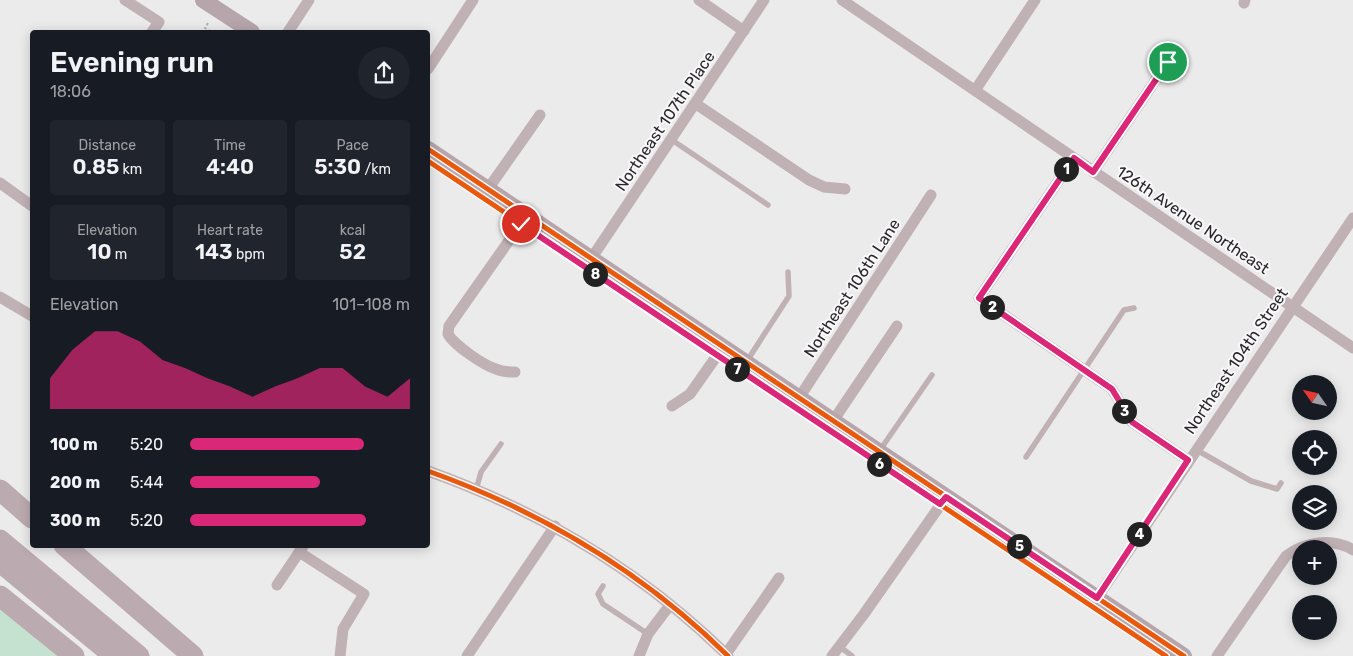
<!DOCTYPE html>
<html lang="en">
<head>
<meta charset="utf-8">
<style>
  :root { --surface:#171b24; --page:#20242c; --text:#f1f3f6; --muted:#9ea1a6; --accent:#db2777 }
  body { margin:0; font-family:Rubik,sans-serif; background:var(--page); color:var(--text); height:100vh; display:flex; flex-direction:column; font-size:19px; white-space:nowrap }
  * { box-sizing:border-box; margin:0 }
  p { font-size:16px; color:var(--muted) }
  .icon { flex:none; width:28px; height:28px; fill:none; stroke:currentColor; stroke-width:2; stroke-linecap:round; stroke-linejoin:round }
  .map { position:relative; flex:1; overflow:hidden }
  .sheet { position:absolute; left:30px; top:30px; width:400px; height:518px; display:flex; flex-direction:column; background:var(--surface); border-radius:5px; box-shadow:0 2px 12px #0003 }
  .sheet>* { flex:none }
  .needle { width:32px; rotate:304deg }
  .fabs { position:absolute; left:1292px; top:375px; display:grid; gap:10px }
  .fabs a { display:grid; place-items:center; width:45px; height:45px; border-radius:50%; background:var(--surface); box-shadow:0 2px 12px #0003; font-size:25px }
  .pin { position:absolute; display:grid; place-items:center; width:42px; height:42px; color:#fff; margin:-21px; border:2px solid #fff; border-radius:50%; box-shadow:0 1px 5px #0007 }
  .km { position:absolute; width:25px; height:25px; margin:-12px; border-radius:50%; background:#222; color:#fff; font-size:14px; line-height:25px; text-align:center }
  .round { display:grid; place-items:center; flex:none; width:52px; height:52px; border-radius:26px; background:var(--page) }
  .overview { display:flex; align-items:center; justify-content:space-between; height:85px; padding:0 20px }
  h1 { font-size:28px; font-weight:600; line-height:38px }
  .stats { display:grid; grid-template-columns:repeat(3,1fr); gap:8px; height:85px; padding:5px 20px }
  .stats div { display:grid; align-content:center; border-radius:5px; background:var(--page); text-align:center }
  .stats b { font-size:21px; font-weight:600 }
  .stats small { font-size:14px; font-weight:400 }
  .stats p { font-size:14px }
  .chart { height:140px; padding:10px 20px }
  .chart p { display:flex; justify-content:space-between }
  .chart svg { width:100%; height:90px; margin-top:5px; fill:var(--accent); opacity:.7 }
  ul { padding:0 20px; list-style:none; font-size:16px }
  li { display:grid; grid-template-columns:80px 60px 1fr; align-items:center; height:38px }
  li i { height:12px; border-radius:6px; background:var(--accent) }
  .map>svg:first-child { display:block }
  .green { fill:#c4e2cf }
  .lines { fill:none; stroke-linecap:round; stroke-linejoin:round }
  .path { stroke:#b6afb1; stroke-width:2; stroke-dasharray:2.5 2.5; stroke-linecap:butt }
  .lane { stroke:#c0b1b5; stroke-width:5.5 }
  .street { stroke:#c0b1b5; stroke-width:11 }
  .secondary { stroke:#b6a5aa; stroke-width:16 }
  .highway { stroke:#bbabb0; stroke-width:21 }
  .cycleway-casing { stroke:#f9f7fa; stroke-width:8 }
  .cycleway { stroke:#e8590c; stroke-width:5 }
  .route-casing { stroke:#fff; stroke-width:10 }
  .route { stroke:#db2777; stroke-width:6 }
  .labels { text-anchor:middle; dominant-baseline:central; stroke-width:4; stroke-linejoin:round; paint-order:stroke }
  .street-label { font-size:16px; fill:#282829; stroke:#f9f7fa }
</style>
</head>
<body>
<div class="map">
<svg width="1353" height="656" viewBox="0 0 1353 656">
  <rect width="100%" height="100%" fill="#ebebec"/>
  <polygon class="green" points="0,607 59,656 0,656"/>
  <g class="lines">
    <polyline class="path" points="208,23 205,28 212,32"/>
    <g class="lane">
      <polyline points="672,140 768,205"/>
      <polyline points="747,361 789,296 788,272"/>
      <polyline points="1195,449 1251,481 1277,489 1281,483"/>
      <polyline points="880,450 932,375"/>
      <polyline points="1026,457 1124,310 1134,308"/>
      <polyline points="476,490 481,472 501,444"/>
      <polyline points="603,586 598,594 603,604 648,634"/>
      <polyline points="839,646 852,656"/>
    </g>
    <g class="street">
      <polyline points="125,0 159,22 152,32"/>
      <polyline points="699,0 744,31"/>
      <polyline points="842,0 1353,348"/>
      <polyline points="1244,3 1245,0"/>
      <polyline points="288,32 309,0"/>
      <polyline points="428,69 473,0"/>
      <polyline points="976,89 1035,0"/>
      <polyline points="696,104 809,180 824,187 845,189"/>
      <polyline points="1074,158 979,298 1112,389 1132,422 1188,460"/>
      <polyline points="1093,172 1168,62"/>
      <polyline points="0,183 32,206"/>
      <polyline points="488,189 540,115"/>
      <polyline points="591,259 764,0"/>
      <polyline points="0,297 32,316"/>
      <path d="M515,372c-6,0 -13,0 -19,-3 -13,-4 -42,-24 -48,-35l1,-8 78,-111"/>
      <polyline points="799,398 931,195"/>
      <polyline points="672,406 690,394 723,347"/>
      <polyline points="833,421 897,326"/>
      <path d="M428,471c112,40 215,101 300,185"/>
      <polyline points="299,552 364,594 343,629 340,656"/>
      <polyline points="277,585 304,545"/>
      <polyline points="1097,598 1353,218"/>
      <polyline points="726,654 779,578"/>
      <polyline points="467,656 555,526"/>
      <polyline points="639,656 648,634 670,605"/>
      <polyline points="832,656 864,614 946,497"/>
      <path d="M1217,656l69,-100c18,-14 47,-19 67,-6"/>
    </g>
    <g class="secondary">
      <polyline points="203,0 252,32"/>
      <polyline points="428,149 1184,656"/>
    </g>
    <g class="highway">
      <polyline points="0,490 32,518"/>
      <polyline points="0,540 139,656"/>
      <polyline points="64,545 193,656"/>
      <polyline points="0,562 114,656"/>
      <polyline points="0,596 74,656"/>
    </g>
    <g class="cycleway-casing">
      <g id="cycleway">
        <polyline points="428,149 1184,656"/>
        <polyline points="428,161 1166,656"/>
        <path d="M428,471c112,40 215,101 300,185"/>
      </g>
    </g>
    <use href="#cycleway" class="cycleway"/>
  </g>
  <g class="lines">
    <g class="route-casing">
      <polyline id="route" points="521,224 940,504 946,497 1097,598 1188,460 1132,422 1112,389 979,298 1074,158 1093,172 1168,62"/>
    </g>
    <use href="#route" class="route"/>
  </g>
  <g class="labels">
    <g class="street-label">
      <text transform="translate(665 121) rotate(-56)">Northeast 107th Place</text>
      <text transform="translate(1193 220) rotate(34)">126th Avenue Northeast</text>
      <text transform="translate(852 288) rotate(-57)">Northeast 106th Lane</text>
      <text transform="translate(1236 361) rotate(-56)">Northeast 104th Street</text>
    </g>
  </g>
</svg>
<div class="fabs">
<a><svg class="needle" viewBox="-14 -14 28 28"><path d="M0-13l5 13h-10z" fill="#e53935"/><path d="M0 13l5-13h-10z" fill="#9ea1a6"/></svg></a>
<a><svg class="icon" aria-label="locate" viewBox="0 0 24 24"><circle cx="12" cy="12" r="6"/><path d="M12 2v4M12 18v4M2 12h4M18 12h4"/></svg></a>
<a><svg class="icon" aria-label="layers" viewBox="0 0 24 24"><path d="M12 4l9 5-9 5-9-5zM3 14l9 5 9-5"/></svg></a>
<a>+</a>
<a>−</a>
</div>
<div class="pin" style="left:1168px;top:62px;background:#1e9e55"><svg class="icon" aria-label="arrive" viewBox="0 0 24 24"><path d="M6 21V4h12l-3 4 3 4H6"/></svg></div>
<div class="pin" style="left:521px;top:224px;background:#d93025"><svg class="icon" aria-label="check" viewBox="0 0 24 24"><path d="M5 12l5 5 9-10"/></svg></div>
<b class="km" style="left:1066px;top:169px">1</b>
<b class="km" style="left:992px;top:307px">2</b>
<b class="km" style="left:1124px;top:411px">3</b>
<b class="km" style="left:1139px;top:534px">4</b>
<b class="km" style="left:1019px;top:546px">5</b>
<b class="km" style="left:879px;top:464px">6</b>
<b class="km" style="left:737px;top:369px">7</b>
<b class="km" style="left:595px;top:274px">8</b>
<section class="sheet">
<div class="overview"><div><h1>Evening run</h1><p>18:06</p></div><a class="round"><svg class="icon" aria-label="share" viewBox="0 0 24 24"><path d="M12 15V3M7 8l5-5 5 5M5 13v7h14v-7"/></svg></a></div>
<div class="stats">
<div><p>Distance</p><b>0.85<small> km</small></b></div>
<div><p>Time</p><b>4:40</b></div>
<div><p>Pace</p><b>5:30<small> /km</small></b></div>
</div>
<div class="stats">
<div><p>Elevation</p><b>10<small> m</small></b></div>
<div><p>Heart rate</p><b>143<small> bpm</small></b></div>
<div><p>kcal</p><b>52</b></div>
</div>
<div class="chart"><p><span>Elevation</span>101–108 m</p>
<svg viewBox="0 0 160 44" preserveAspectRatio="none"><path d="M0 44V29L10 15L20 6L30 6L40 11L50 20L60 24L70 29L80 33L90 38L100 33L110 29L120 24L130 24L140 33L150 38L160 29V44z"/></svg>
</div>
<ul>
<li><b>100 m</b>5:20<i style="width:79%"></i></li>
<li><b>200 m</b>5:44<i style="width:59%"></i></li>
<li><b>300 m</b>5:20<i style="width:80%"></i></li>
</ul>
</section>
</div>
</body>
</html>
